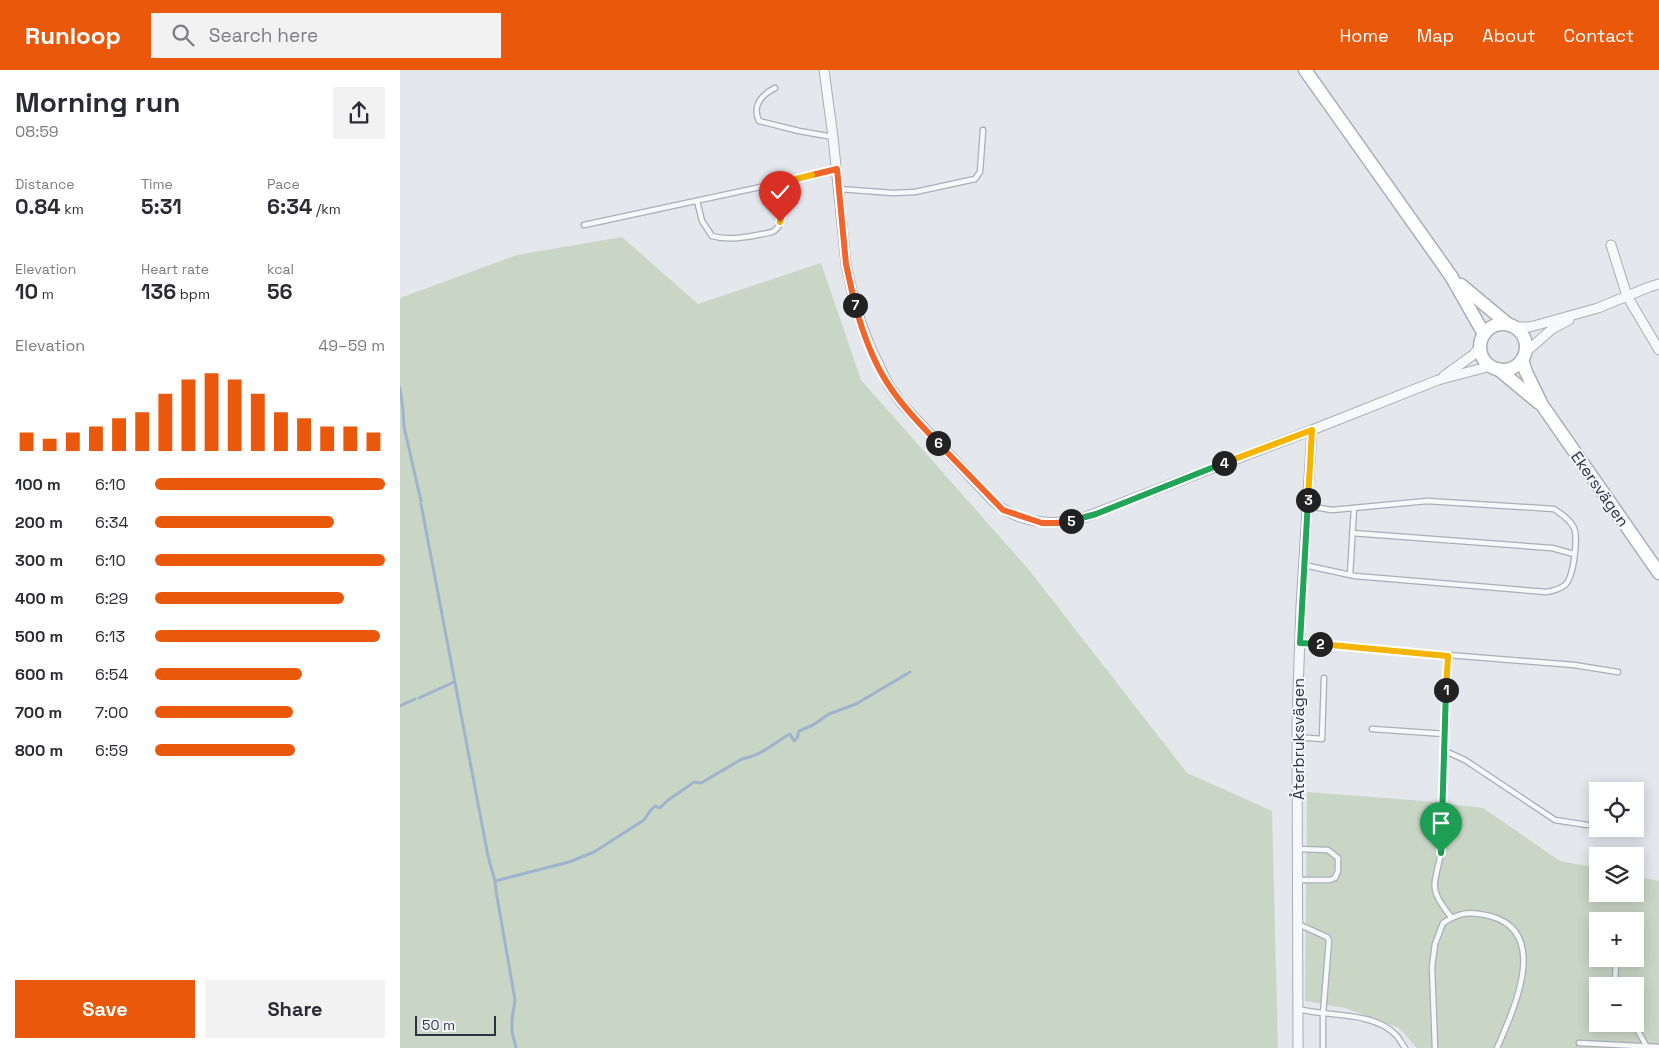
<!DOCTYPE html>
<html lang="en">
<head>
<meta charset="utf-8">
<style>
  :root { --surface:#fff; --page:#f2f2f3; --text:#2b2b33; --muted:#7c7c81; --accent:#ea580c }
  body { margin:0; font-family:"Space Grotesk",sans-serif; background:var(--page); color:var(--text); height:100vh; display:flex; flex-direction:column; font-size:19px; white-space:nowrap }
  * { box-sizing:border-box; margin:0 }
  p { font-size:16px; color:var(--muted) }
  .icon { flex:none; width:28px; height:28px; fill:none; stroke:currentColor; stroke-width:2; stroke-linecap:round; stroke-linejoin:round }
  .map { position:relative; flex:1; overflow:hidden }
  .side { display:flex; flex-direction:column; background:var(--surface); width:400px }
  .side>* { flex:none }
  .tools { position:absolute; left:1189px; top:712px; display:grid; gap:10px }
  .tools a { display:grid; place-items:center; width:55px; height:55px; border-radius:0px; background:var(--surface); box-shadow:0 2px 12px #0003; font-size:25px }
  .scale { position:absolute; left:15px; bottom:12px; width:81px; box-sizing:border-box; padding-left:5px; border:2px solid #2b3445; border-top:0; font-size:14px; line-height:18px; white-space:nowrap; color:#2b3445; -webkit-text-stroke:4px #f4f6f9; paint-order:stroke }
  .pin { position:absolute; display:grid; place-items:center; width:42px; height:42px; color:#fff; margin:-51px -21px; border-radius:50% 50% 50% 0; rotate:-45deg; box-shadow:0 0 5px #0007 }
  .pin .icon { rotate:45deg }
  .km { position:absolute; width:25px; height:25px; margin:-12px; border-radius:50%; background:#222; color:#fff; font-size:14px; line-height:25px; text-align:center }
  .round { display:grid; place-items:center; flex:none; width:52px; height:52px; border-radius:0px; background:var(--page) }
  .headline { display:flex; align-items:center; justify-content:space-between; height:85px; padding:0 15px }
  h1 { font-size:28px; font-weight:600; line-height:38px }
  .metrics { display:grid; grid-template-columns:repeat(3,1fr); gap:8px; height:85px; padding:5px 15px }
  .metrics div { display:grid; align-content:center }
  .metrics b { font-size:21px; font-weight:600 }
  .metrics small { font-size:14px; font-weight:400 }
  .metrics p { font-size:14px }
  .chart { height:140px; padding:10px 15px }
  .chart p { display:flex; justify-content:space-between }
  .chart svg { width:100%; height:90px; margin-top:5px; stroke:var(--accent); stroke-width:6 }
  .button { display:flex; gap:10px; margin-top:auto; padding:10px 15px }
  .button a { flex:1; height:58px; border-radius:0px; background:var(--accent); color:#fff; font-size:20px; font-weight:600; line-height:58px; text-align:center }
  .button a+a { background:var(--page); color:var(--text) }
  ul { padding:0 15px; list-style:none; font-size:16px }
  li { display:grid; grid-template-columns:80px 60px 1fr; align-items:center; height:38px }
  li i { height:12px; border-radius:6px; background:var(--accent) }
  header { display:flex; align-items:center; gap:30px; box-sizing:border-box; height:70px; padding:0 25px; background:var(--accent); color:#fff }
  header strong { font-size:24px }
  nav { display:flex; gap:28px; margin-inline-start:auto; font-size:18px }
  .search { width:350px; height:45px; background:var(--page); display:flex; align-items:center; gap:12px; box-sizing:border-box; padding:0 18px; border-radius:0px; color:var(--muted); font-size:19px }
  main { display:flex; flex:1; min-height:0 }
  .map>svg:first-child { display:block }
  .green { fill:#c9d6c5; fill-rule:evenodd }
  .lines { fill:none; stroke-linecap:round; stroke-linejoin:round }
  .stream { stroke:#9fb4cc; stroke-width:3 }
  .lane-casing { stroke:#a9aeb7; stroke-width:7 }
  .street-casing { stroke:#a9aeb7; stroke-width:11 }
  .secondary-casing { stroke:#a9aeb7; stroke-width:15 }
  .lane { stroke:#f7f8fa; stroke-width:4.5 }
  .street { stroke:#f7f8fa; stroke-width:9 }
  .secondary { stroke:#fff; stroke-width:12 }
  .split-1-casing { stroke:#fff; stroke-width:10 }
  .split-2-casing { stroke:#fff; stroke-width:10 }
  .split-3-casing { stroke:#fff; stroke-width:10 }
  .split-4-casing { stroke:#fff; stroke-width:10 }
  .split-5-casing { stroke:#fff; stroke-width:10 }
  .split-6-casing { stroke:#fff; stroke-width:10 }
  .split-7-casing { stroke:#fff; stroke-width:10 }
  .split-8-casing { stroke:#fff; stroke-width:10 }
  .split-9-casing { stroke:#fff; stroke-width:10 }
  .split-1 { stroke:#22a559; stroke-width:6 }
  .split-2 { stroke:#f5b400; stroke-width:6 }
  .split-3 { stroke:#22a559; stroke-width:6 }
  .split-4 { stroke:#f5b400; stroke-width:6 }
  .split-5 { stroke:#22a559; stroke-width:6 }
  .split-6 { stroke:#f0652b; stroke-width:6 }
  .split-7 { stroke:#f0652b; stroke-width:6 }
  .split-8 { stroke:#f0652b; stroke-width:6 }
  .split-9 { stroke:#f5b400; stroke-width:6 }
  .labels { text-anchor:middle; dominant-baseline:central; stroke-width:4; stroke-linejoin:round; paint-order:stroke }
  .street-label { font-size:16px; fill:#2b3445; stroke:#f4f6f9 }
</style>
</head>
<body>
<header>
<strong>Runloop</strong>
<div class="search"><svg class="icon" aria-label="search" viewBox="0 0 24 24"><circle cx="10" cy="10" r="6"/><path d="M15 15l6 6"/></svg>Search here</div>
<nav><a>Home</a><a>Map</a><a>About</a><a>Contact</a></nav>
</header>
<main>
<section class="side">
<div class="headline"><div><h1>Morning run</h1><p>08:59</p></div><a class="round"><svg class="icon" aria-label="share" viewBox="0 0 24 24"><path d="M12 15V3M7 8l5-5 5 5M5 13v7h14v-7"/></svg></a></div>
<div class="metrics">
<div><p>Distance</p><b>0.84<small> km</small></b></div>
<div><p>Time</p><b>5:31</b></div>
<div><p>Pace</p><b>6:34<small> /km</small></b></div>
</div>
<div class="metrics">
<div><p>Elevation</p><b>10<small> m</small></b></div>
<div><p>Heart rate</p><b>136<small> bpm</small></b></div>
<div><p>kcal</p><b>56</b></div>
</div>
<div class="chart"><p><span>Elevation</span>49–59 m</p>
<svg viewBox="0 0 160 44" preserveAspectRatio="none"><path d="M5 44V35M15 44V38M25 44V35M35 44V32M45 44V28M55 44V25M65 44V16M75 44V9M85 44V6M95 44V9M105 44V16M115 44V25M125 44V28M135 44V32M145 44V32M155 44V35"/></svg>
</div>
<ul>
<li><b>100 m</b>6:10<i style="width:100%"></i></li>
<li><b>200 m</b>6:34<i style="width:78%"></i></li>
<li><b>300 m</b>6:10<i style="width:100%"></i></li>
<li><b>400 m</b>6:29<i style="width:82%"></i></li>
<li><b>500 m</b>6:13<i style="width:98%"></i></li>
<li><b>600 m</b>6:54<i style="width:64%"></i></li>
<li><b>700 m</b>7:00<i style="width:60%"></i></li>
<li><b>800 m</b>6:59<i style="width:61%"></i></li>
</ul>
<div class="button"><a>Save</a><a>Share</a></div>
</section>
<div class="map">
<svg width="1259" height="978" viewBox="0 0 1259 978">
  <rect width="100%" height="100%" fill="#e4e7ec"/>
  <g class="green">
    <polygon points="222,167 298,234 421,193 461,310 629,500 787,703 872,741 878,978 0,978 0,228 117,185"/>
    <path d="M907,722l116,9 60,7 77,53 37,7 1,26h37v-18l24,5v167h-242l-18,-20 -54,-20 -40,-7zM1198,851h37v38h-37zM1198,916h37v38h-37z"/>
  </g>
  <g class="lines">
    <g class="stream">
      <polyline points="0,318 3,340 4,357 21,431"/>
      <polyline points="21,434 88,786 95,811 96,821 115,930 112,949 112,962 116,978"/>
      <polyline points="19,628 54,612"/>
      <polyline points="0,636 15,629"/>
      <path d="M95,811l74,-19 25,-10 50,-32 6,-9 5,-5 5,2 7,-7 27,-19 7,1 41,-24c19,-3 32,-16 48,-25l4,7 3,-3 2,-7 14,-6 16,-11 27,-10 54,-32"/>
    </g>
    <g class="lane-casing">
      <g id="lane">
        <path d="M375,18c-14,7 -23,18 -16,33l40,10 34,6"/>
        <polyline points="439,119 493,123 515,122 575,109 580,102 583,60"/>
        <path d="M297,131l5,20 10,15c17,5 33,1 51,-2 3,-1 8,-1 11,-3 12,-8 13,-37 10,-49"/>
        <polyline points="184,155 370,115 436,100"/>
        <polyline points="952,463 1152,478 1174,484"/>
        <path d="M904,495l51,11 191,16c7,-1 14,-3 19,-7 9,-8 13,-47 9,-57 -4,-9 -13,-14 -20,-19l-127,-8 -95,9 -24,-4"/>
        <polyline points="950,505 954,438"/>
        <polyline points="899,573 1174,595 1218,602"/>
        <path d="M1048,586l-7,197c-7,34 -13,35 10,64"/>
        <polyline points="972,659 1045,664"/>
        <polyline points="897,667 922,669 924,608"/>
        <polyline points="1045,681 1065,690 1155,750 1187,755"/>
        <polyline points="898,779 928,780 938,788 938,801 935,808 930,810 898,810"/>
        <polyline points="898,854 927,867 929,870 923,944 923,978"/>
        <polyline points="1215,916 1216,889"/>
        <path d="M898,939c30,8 75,2 98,26 3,3 6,9 9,13"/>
        <polyline points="1234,954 1247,977"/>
        <polyline points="1179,973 1259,977"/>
        <path d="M1035,978l-3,-81 3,-23 8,-21c17,-11 27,-12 47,-7 61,16 23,95 7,132"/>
      </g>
    </g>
    <g class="street-casing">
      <g id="street">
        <path d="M424,0l9,67 13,127 10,45 13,35 19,40 14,20 91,97c23,21 53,24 82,20l237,-91 126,-50 53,-14"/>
        <polyline points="1211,175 1227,226 1259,280"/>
        <polyline points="1114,257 1130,257 1198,238 1249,217 1259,214"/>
        <polyline points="1125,283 1152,259 1169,250"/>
        <polyline points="1044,306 1073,285 1080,277"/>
        <polyline points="898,978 897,651 901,536 912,360"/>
      </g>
    </g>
    <g class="secondary-casing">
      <g id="secondary">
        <polyline points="905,0 1051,206 1084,264"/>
        <polyline points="1061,215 1109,255"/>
        <circle cx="1103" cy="277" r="23"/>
        <polyline points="1122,290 1126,302 1142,335 1259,503"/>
        <polyline points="1098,299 1139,333"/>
      </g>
    </g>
    <use href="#lane" class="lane"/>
    <use href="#street" class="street"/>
    <use href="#secondary" class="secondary"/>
  </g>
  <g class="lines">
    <g class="split-1-casing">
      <polyline id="split-1" points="1041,783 1046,620"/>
    </g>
    <g class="split-2-casing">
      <polyline id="split-2" points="920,574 1048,586 1046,620"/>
    </g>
    <g class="split-3-casing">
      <polyline id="split-3" points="908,430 900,573 920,574"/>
    </g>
    <g class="split-4-casing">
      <polyline id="split-4" points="824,393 912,360 908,430"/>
    </g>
    <g class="split-5-casing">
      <polyline id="split-5" points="671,451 696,444 824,393"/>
    </g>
    <g class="split-6-casing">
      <polyline id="split-6" points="538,373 603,440 642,453 657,453 671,451"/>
    </g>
    <g class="split-7-casing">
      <path id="split-7" d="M455,235c7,25 19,58 33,79 14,22 33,41 50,59"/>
    </g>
    <g class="split-8-casing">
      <polyline id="split-8" points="412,105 437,99 446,194 455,235"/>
    </g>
    <g class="split-9-casing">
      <polyline id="split-9" points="380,152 386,128 384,112 412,105"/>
    </g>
    <use href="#split-1" class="split-1"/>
    <use href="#split-2" class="split-2"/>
    <use href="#split-3" class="split-3"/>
    <use href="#split-4" class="split-4"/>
    <use href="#split-5" class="split-5"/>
    <use href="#split-6" class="split-6"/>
    <use href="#split-7" class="split-7"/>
    <use href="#split-8" class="split-8"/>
    <use href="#split-9" class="split-9"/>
  </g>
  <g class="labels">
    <g class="street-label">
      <text transform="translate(1200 419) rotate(55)">Ekersvägen</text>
      <text transform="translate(898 669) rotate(-90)">Återbruksvägen</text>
    </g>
  </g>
</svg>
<div class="tools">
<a><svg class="icon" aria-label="locate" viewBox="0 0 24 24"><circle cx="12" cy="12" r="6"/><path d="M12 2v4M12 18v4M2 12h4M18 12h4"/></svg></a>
<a><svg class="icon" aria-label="layers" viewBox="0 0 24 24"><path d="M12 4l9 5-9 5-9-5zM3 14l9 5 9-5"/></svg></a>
<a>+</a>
<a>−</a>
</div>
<div class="scale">50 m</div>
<div class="pin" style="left:1041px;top:783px;background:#1e9e55"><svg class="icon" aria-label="arrive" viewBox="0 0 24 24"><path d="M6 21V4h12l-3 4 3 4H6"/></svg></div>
<div class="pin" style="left:380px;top:152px;background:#d93025"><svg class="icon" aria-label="check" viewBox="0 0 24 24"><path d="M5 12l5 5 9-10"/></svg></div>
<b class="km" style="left:1046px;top:620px">1</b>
<b class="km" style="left:920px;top:574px">2</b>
<b class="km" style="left:908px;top:430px">3</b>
<b class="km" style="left:824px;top:393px">4</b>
<b class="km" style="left:671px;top:451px">5</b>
<b class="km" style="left:538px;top:373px">6</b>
<b class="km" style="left:455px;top:235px">7</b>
</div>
</main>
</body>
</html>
